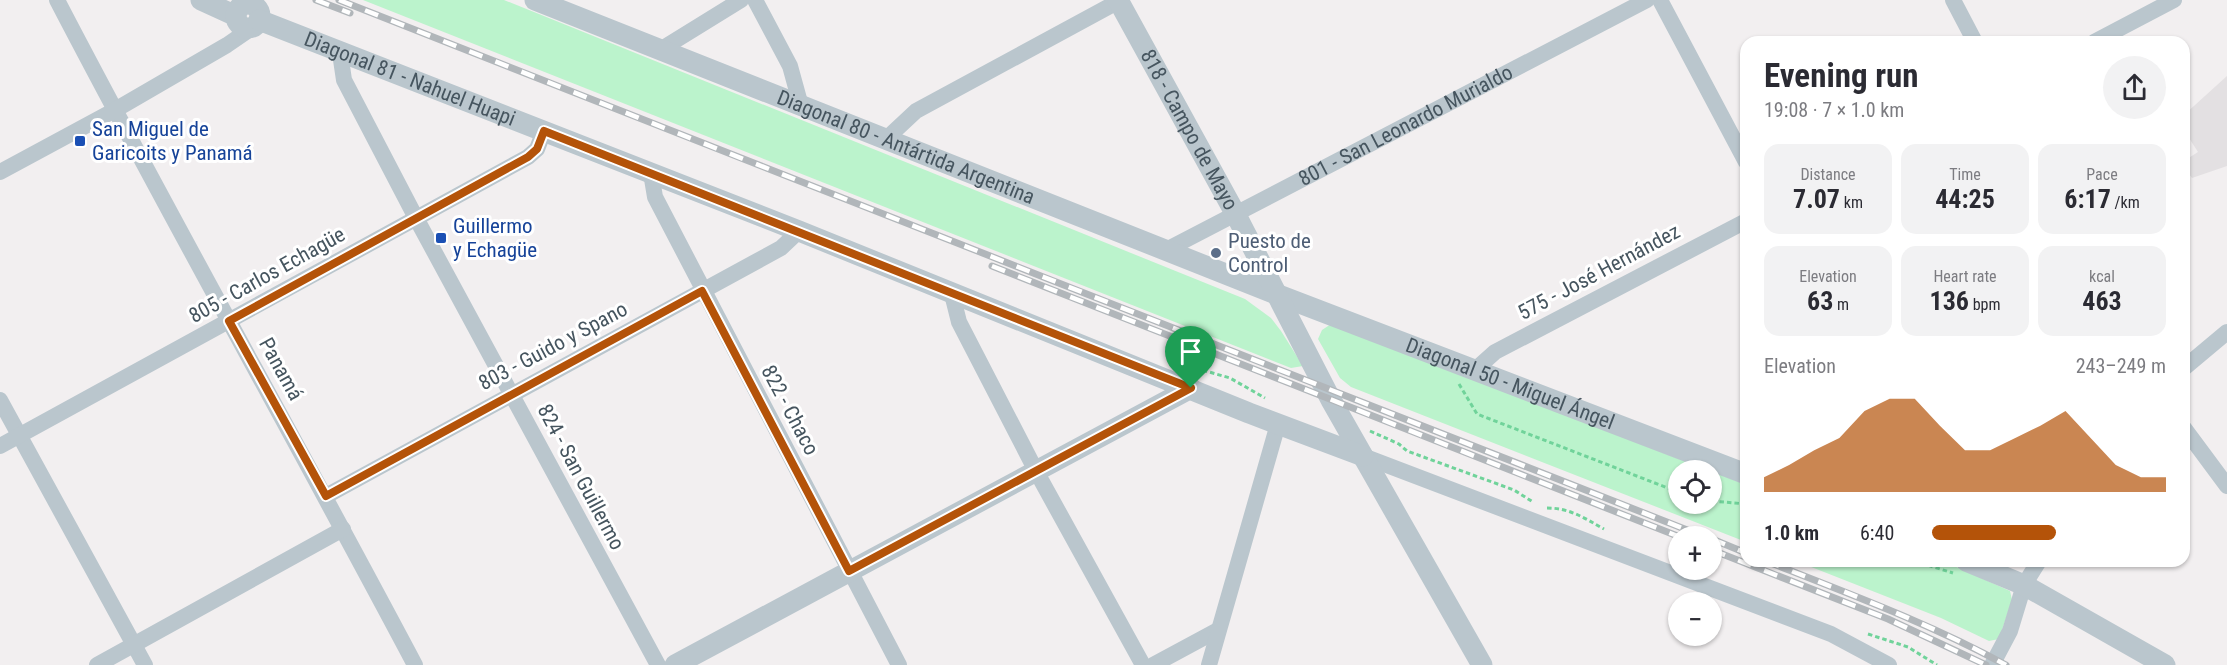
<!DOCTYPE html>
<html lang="en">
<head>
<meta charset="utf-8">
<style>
  :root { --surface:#fff; --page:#f2f2f3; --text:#2b2b33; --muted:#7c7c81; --accent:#b45309 }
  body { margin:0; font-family:"Roboto Condensed",sans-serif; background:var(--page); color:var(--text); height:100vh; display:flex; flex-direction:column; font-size:22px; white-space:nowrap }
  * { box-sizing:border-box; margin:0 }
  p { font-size:20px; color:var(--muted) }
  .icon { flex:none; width:33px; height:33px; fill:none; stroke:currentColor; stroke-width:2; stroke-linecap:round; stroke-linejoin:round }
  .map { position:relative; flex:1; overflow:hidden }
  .details { position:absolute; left:1740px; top:36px; width:450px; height:531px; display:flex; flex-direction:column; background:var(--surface); border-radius:18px; box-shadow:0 2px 4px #0004 }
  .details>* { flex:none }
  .fabs { position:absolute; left:1668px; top:460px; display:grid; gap:12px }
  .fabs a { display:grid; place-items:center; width:54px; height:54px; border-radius:50%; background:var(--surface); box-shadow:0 2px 4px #0004; font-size:30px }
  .pin { position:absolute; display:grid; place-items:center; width:51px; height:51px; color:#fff; margin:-62px -26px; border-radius:50% 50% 50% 0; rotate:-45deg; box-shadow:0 0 6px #0007 }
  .pin .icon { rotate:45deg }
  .round { display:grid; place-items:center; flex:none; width:63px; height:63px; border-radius:32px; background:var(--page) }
  .summary { display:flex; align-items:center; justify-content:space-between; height:102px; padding:0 24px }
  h1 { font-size:33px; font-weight:700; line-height:45px }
  .stats { display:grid; grid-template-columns:repeat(3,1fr); gap:9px; height:102px; padding:6px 24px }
  .stats div { display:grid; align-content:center; border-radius:15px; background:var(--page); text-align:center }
  .stats b { font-size:26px; font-weight:700 }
  .stats small { font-size:16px; font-weight:400 }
  .stats p { font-size:16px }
  .chart { height:168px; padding:12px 24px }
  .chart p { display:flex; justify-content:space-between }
  .chart svg { width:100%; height:108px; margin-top:6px; fill:var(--accent); opacity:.7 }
  ul { padding:0 24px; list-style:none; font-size:20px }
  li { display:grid; grid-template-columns:96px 72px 1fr; align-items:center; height:45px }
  li i { height:15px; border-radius:8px; background:var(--accent) }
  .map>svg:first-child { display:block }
  .education { fill:#e3e0e2 }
  .green { fill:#bbf3cc }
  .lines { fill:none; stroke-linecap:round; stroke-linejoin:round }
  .path { stroke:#70d39a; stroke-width:3; stroke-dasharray:4.5 3; stroke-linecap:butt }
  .minor { stroke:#bac6cd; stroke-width:16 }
  .tertiary { stroke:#bac6cd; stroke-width:21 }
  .rail-casing { stroke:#b1b6ba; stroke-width:7 }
  .rail { stroke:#fff; stroke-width:4.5; stroke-dasharray:14; stroke-linecap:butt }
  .route-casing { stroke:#fff; stroke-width:12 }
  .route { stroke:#b45309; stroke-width:8 }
  .transit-dot { fill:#1a4fb4; stroke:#fff; stroke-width:2 }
  .service-dot { fill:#5c6f8a; stroke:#fff; stroke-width:2 }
  .labels { text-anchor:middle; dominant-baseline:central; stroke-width:6; stroke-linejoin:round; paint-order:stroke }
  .street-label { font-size:21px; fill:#46555f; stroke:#fff }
  .transit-label { font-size:21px; fill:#164399; stroke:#fff; text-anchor:start }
  .service-label { font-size:21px; fill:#4e5e75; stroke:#fff; text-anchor:start }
</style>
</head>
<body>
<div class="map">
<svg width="2227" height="665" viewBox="0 0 2227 665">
  <rect width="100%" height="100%" fill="#f2eff0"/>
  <polygon class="education" points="2227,76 2227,166 2192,178 2184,167 2184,161 2198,152 2184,130 2184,115"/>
  <g class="green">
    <polygon points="363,0 504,0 1245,299 1271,318 1281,331 1303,366 1291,368"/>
    <polygon points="1331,324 1710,471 1678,471 1678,504 1712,504 1712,471 1746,485 1746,542 1351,387 1340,378 1318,339 1322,330"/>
    <polygon points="1796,561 1943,561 2010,591 2012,600 1999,639 1989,641 1941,618"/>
  </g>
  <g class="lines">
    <g class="path">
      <polyline points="1174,362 1230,378 1265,398"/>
      <polyline points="1459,384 1477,414 1678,492"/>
      <polyline points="1370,431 1399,444 1407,451 1514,490 1533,502"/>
      <polyline points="1712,501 1746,504"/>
      <path d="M1547,508c23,0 37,10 57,21"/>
      <polyline points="1914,561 1953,573"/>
      <polyline points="1868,634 1908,647 1937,665"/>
    </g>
    <g class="minor">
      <path d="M57,0c116,223 240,442 358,665"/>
      <polyline points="755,0 790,66 801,106"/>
      <polyline points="1660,0 1746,162"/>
      <polyline points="1953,0 1975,42"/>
      <polyline points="2094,42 2174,0"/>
      <polyline points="660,50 741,0"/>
      <polyline points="340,53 344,80 416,218 658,665"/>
      <polyline points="886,139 916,111 1121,0"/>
      <polyline points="0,172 115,110 227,45 253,27"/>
      <polyline points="651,173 655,197 899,665"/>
      <path id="s1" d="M1166,250l481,-250"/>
      <polyline points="952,294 959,322 1036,471 1143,665"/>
      <polyline points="2184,368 2227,332"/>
      <polyline points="1476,369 1495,352 1746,221"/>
      <polyline points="0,400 145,665"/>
      <polyline points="2184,428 2227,486"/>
      <polyline points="0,446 528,157 537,149 544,131"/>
      <polyline points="1363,456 1831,634 1889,665"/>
      <polyline points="326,496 781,248 799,231"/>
      <polyline points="97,665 343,529"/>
      <polyline points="1153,665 1218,630"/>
      <polyline points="1209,665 1278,424"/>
      <polyline points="1992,665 2010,631 2024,585 2039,561"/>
    </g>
    <g class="tertiary">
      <polyline points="201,0 236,16"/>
      <path id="s2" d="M535,0l741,294 470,180"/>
      <path id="s3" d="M1118,0l117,213 96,187 151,265"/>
      <circle cx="248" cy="16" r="12"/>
      <path id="s4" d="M259,20l540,211 450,182 114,43"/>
      <polyline points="1966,561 2024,585 2165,665"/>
      <polyline points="675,665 1191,388"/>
    </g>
    <g class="rail-casing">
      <g id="rail">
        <polyline points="316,0 350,13"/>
        <polyline points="339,0 1705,537"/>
        <polyline points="992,266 1680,537"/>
        <polyline points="1712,539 1746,553"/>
        <polyline points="1712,550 1888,619 1986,665"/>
        <path d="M1766,561c81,32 163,62 240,104"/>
      </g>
    </g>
    <use href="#rail" class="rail"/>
  </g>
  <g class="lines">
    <g class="route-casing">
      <polygon id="route" points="544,131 1191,388 849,571 702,291 326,496 229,321 528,157 537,149"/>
    </g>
    <use href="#route" class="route"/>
  </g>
  <g class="transit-dot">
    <rect x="74" y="135" width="12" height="12" rx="3"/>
    <rect x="435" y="232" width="12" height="12" rx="3"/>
  </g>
  <circle class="service-dot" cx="1216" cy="253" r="6"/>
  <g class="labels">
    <g class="street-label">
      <text stroke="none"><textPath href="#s4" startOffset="162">Diagonal 81 - Nahuel Huapi</textPath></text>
      <text stroke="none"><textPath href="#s1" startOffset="270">801 - San Leonardo Murialdo</textPath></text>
      <text stroke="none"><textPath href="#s3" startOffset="148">818 - Campo de Mayo</textPath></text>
      <text stroke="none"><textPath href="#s2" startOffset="399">Diagonal 80 - Antártida Argentina</textPath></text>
      <text transform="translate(1599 272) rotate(-28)">575 - José Hernández</text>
      <text transform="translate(267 275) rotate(-29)">805 - Carlos Echagüe</text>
      <text transform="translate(553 346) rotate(-28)">803 - Guido y Spano</text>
      <text transform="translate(281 369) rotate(61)">Panamá</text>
      <text stroke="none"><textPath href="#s2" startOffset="1048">Diagonal 50 - Miguel Ángel</textPath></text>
      <text transform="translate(790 410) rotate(62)">822 - Chaco</text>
      <text transform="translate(581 477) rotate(62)">824 - San Guillermo</text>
    </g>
    <g class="transit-label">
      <text x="92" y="129">San Miguel de<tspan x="92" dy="24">Garicoits y Panamá</tspan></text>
      <text x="453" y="226">Guillermo<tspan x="453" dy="24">y Echagüe</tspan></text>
    </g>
    <g class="service-label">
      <text x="1228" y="241">Puesto de<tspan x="1228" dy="24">Control</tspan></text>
    </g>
  </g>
</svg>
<div class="fabs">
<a><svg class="icon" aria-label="locate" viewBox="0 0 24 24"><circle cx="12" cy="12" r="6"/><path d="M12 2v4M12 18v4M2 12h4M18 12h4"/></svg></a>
<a>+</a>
<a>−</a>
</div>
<div class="pin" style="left:1191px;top:388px;background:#1e9e55"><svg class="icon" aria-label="arrive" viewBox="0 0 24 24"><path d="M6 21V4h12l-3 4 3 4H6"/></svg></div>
<section class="details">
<div class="summary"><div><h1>Evening run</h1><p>19:08 · 7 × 1.0 km</p></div><a class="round"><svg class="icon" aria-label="share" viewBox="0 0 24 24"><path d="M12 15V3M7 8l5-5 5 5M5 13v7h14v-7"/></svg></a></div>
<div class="stats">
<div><p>Distance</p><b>7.07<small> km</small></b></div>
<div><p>Time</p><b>44:25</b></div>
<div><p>Pace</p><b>6:17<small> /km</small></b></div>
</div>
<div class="stats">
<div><p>Elevation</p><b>63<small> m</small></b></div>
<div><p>Heart rate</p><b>136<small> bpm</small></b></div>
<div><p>kcal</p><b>463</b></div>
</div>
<div class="chart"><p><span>Elevation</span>243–249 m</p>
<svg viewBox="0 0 160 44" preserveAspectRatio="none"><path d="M0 44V38L10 33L20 27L30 22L40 11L50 6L60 6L70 17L80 27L90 27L100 22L110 17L120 11L130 22L140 33L150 38L160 38V44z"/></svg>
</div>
<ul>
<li><b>1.0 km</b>6:40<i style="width:53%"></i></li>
</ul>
</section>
</div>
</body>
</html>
